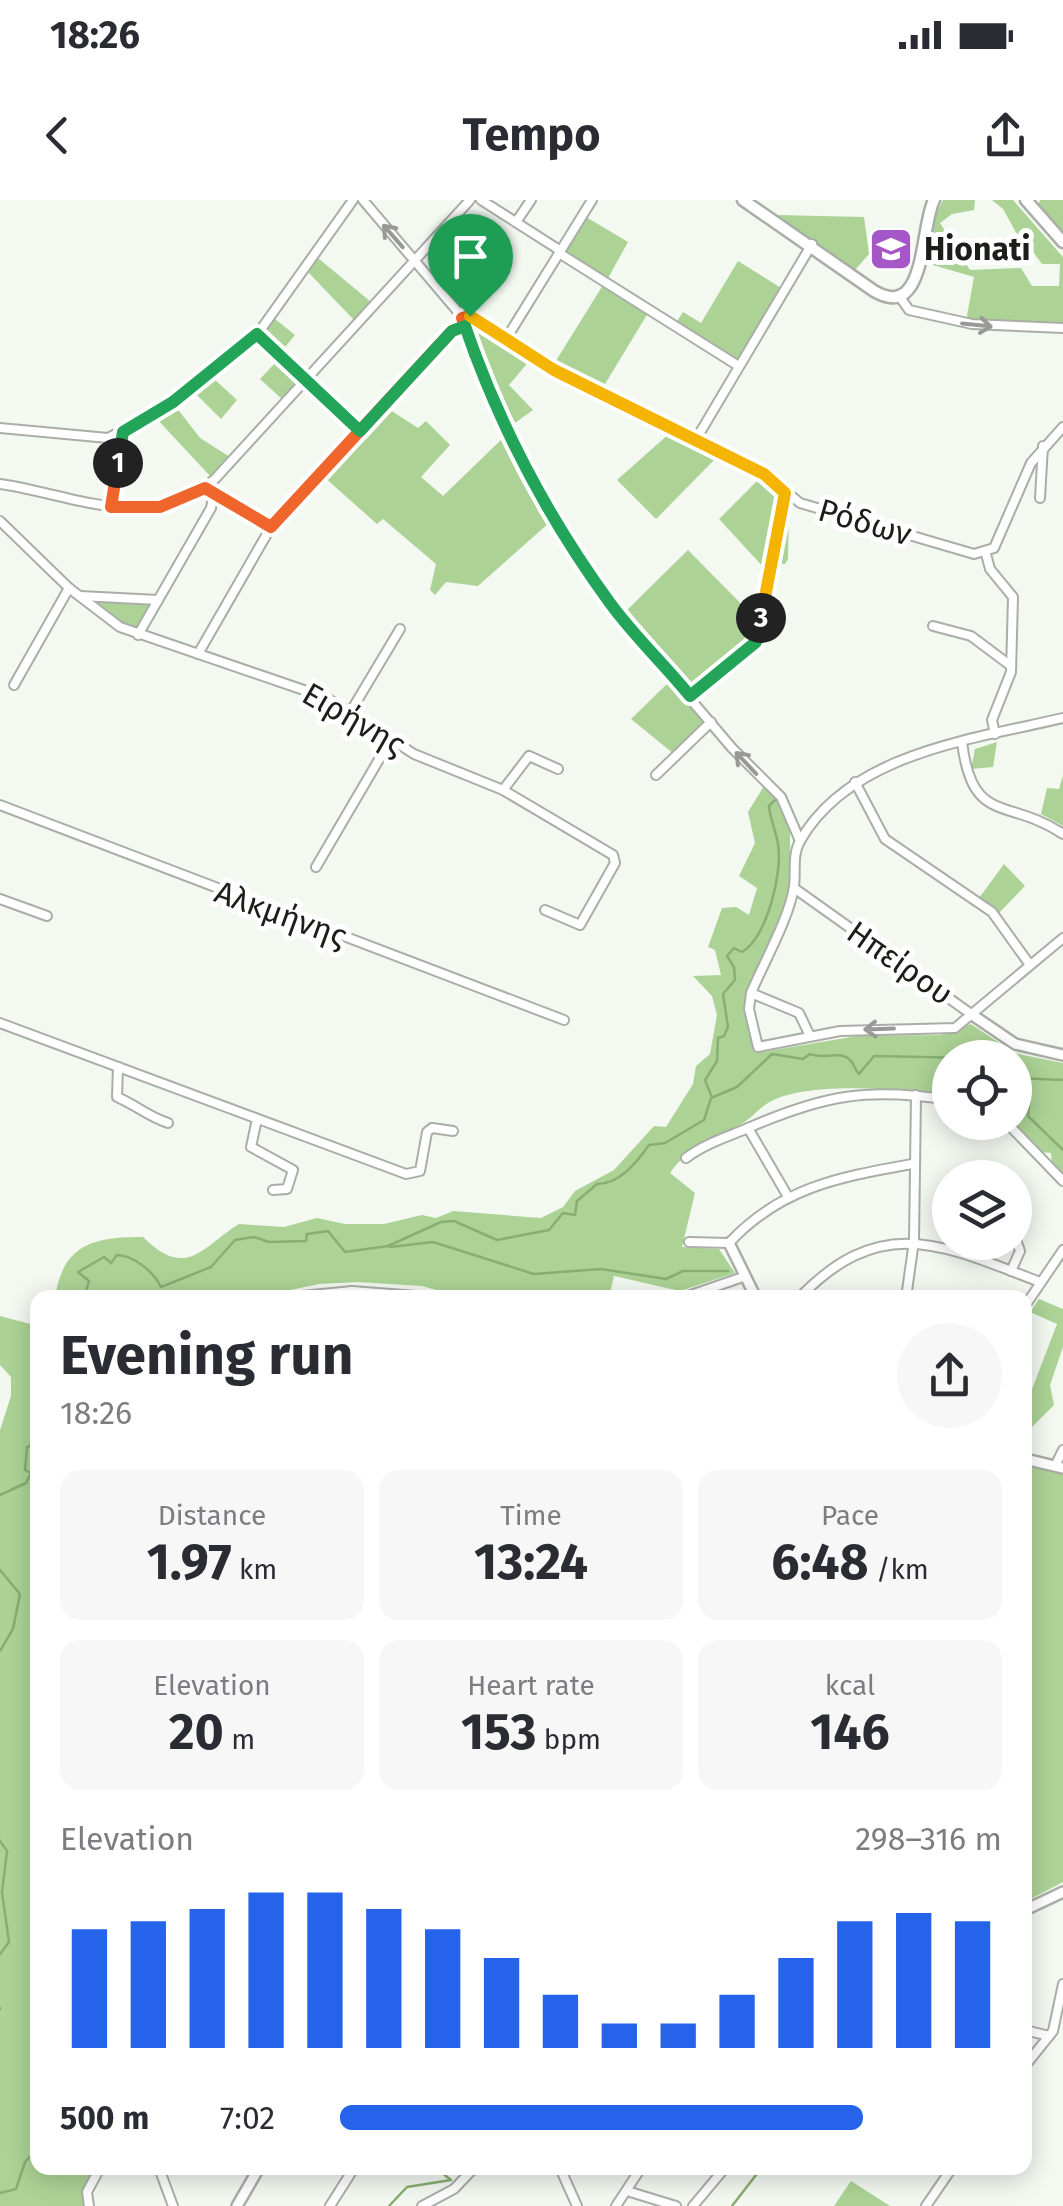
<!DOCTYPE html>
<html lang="en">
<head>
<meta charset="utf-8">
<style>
  :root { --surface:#fff; --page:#f7f7f7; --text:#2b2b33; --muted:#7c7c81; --accent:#2563eb }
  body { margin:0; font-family:"Fira Sans",sans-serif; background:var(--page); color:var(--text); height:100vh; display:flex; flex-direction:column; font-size:38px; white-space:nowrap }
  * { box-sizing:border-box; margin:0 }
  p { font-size:32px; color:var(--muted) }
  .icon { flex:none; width:55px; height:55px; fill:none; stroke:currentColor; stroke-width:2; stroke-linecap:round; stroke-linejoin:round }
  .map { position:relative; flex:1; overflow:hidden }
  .panel { position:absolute; left:30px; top:1090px; width:1002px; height:885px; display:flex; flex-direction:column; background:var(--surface); border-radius:20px; box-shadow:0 5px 25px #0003 }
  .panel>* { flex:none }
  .tools { position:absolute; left:932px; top:840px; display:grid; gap:20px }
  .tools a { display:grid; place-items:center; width:100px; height:100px; border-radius:50%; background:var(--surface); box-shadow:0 5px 25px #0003; font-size:50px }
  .pin { position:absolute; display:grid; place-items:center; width:85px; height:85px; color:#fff; margin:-102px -42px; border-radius:50% 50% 50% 0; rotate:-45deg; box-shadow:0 0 10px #0007 }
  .pin .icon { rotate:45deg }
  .km { position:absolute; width:50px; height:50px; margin:-25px; border-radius:50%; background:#222; color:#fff; font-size:28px; line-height:50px; text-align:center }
  .round { display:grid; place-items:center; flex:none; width:105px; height:105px; border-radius:52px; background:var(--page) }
  .headline { display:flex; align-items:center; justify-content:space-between; height:170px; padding:0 30px }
  h1 { font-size:55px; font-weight:700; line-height:75px }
  .metrics { display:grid; grid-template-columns:repeat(3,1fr); gap:15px; height:170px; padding:10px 30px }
  .metrics div { display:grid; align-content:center; border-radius:20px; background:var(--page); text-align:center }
  .metrics b { font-size:50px; font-weight:700 }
  .metrics small { font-size:28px; font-weight:400 }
  .metrics p { font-size:28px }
  .chart { height:280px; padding:20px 30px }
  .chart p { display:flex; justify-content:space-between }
  .chart svg { width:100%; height:180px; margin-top:10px; stroke:var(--accent); stroke-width:6 }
  ul { padding:0 30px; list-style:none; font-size:32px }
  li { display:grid; grid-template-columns:160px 120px 1fr; align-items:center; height:75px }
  li i { height:25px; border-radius:12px; background:var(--accent) }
  .status { display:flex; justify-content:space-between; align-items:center; height:70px; padding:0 50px; background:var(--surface); direction:ltr }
  .status svg { height:28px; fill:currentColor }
  header { display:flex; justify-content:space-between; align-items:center; height:130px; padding:0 30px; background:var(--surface); font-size:45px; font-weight:700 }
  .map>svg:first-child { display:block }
  .green { fill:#acd395 }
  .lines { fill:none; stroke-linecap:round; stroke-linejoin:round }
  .stream { stroke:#88ae71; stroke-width:2.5 }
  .minor-casing { stroke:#a9aea7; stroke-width:12 }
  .tertiary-casing { stroke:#a9aea7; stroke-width:14 }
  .secondary-casing { stroke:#a9aea7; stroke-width:15 }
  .minor { stroke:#fff; stroke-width:8 }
  .tertiary { stroke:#fff; stroke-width:9 }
  .secondary { stroke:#fff; stroke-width:10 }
  .oneway { stroke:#999a98 }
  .split-1-casing { stroke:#fff; stroke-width:20 }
  .split-2-casing { stroke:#fff; stroke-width:20 }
  .split-3-casing { stroke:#fff; stroke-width:20 }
  .split-4-casing { stroke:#fff; stroke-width:20 }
  .split-1 { stroke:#f0652b; stroke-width:12 }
  .split-2 { stroke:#22a559; stroke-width:12 }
  .split-3 { stroke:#22a559; stroke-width:12 }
  .split-4 { stroke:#f5b400; stroke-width:12 }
  .labels { text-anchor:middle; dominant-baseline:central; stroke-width:10; stroke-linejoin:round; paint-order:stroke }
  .poi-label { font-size:32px; font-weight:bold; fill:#1c1e1b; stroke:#fff; text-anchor:start }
  .street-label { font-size:32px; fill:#1c1e1b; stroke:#fff }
</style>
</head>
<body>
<div class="status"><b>18:26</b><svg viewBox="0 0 49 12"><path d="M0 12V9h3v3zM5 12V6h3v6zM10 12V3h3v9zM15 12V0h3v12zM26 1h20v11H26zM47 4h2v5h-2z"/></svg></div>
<header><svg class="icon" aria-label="back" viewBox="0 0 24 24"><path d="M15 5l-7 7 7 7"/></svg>Tempo<svg class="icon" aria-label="share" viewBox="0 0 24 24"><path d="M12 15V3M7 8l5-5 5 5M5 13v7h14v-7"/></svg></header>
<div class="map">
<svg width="1063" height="2006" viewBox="0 0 1063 2006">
  <rect width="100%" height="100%" fill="#f3f8f1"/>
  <g class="green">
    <polygon points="943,0 975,0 974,10 952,14 940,23 970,70 1021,68 1032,86 1059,86 1060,64 1042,64 1034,53 1028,54 1003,9 992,0 1013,0 1063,57 1063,125 966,121 974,77 926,63 933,20"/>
    <polygon points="1040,0 1063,0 1063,34 1038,6"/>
    <polygon points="777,15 864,17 869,54 855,70"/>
    <polygon points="586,17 628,42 607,80 564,52"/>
    <polygon points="318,58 371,102 354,120 308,72"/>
    <polygon points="738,61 781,88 736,161 676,123 683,112 701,123"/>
    <polygon points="603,85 648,113 602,189 554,164"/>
    <polygon points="275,119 295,135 281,152 262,136"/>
    <polygon points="469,120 531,159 509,185 533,210 508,228"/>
    <polygon points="279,159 301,179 282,199 260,179"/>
    <polygon points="214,179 237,200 221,219 195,193"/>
    <polygon points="176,207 200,238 230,257 211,277 156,218"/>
    <polygon points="387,208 418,228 426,221 450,245 421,277 443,296 504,237 550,322 478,386 446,382 435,395 430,390 436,364 383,319 377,324 324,277"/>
    <polygon points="670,233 718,256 656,319 617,280"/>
    <polygon points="762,276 789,299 788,359 785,364 770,363 766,370 719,319"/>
    <polygon points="688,350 759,422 753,440 690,493 623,414"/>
    <polygon points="90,398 147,404 150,406 137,428 130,429"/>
    <polygon points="672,479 708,522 674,554 631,519"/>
    <polygon points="997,542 993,567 971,569 975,549"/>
    <polygon points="1063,575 1063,626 1041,614 1047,588 1059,589"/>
    <path d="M764,586l14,14 12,25v64l-44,119 10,45 101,-17 83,-1 31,-11 43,29 49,10v114l-11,-12 -1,-12 -12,-1 -29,-29 5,-1v-64h-65v39c-43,-8 -145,-17 -182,6 -11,7 -18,17 -30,23 -28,15 -49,20 -68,47l25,20 -13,54 37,2 16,24 -55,18 -66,-15 -5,22 -147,-1 -40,-11 -64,-4 -39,2 -68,14h-196c8,-54 38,-61 88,-61 44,44 60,9 96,-13l45,3 33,-9 28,6h39l38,-9 14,3 17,-7 88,7 22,-11 12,-16 39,-21 40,-44 12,1 27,-43 3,-18 14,-12 7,-39 -5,-19 -19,-20 28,-1 -6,-25 -7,-3 14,-39 14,-1 13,8 8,-27 -18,-12 16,-33 -7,-31z"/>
    <polygon points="1004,664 1025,686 999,713 979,698"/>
    <polygon points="1039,1099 1063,1109 1063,1147 1050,1185 1054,1205 1025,1234 1025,1197 1029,1197 1057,1124 1030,1112"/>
    <polygon points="0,1116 38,1126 38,1520 32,1540 38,1577 38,1968 95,1968 86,1986 88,2006 0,2006 0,1230 11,1196 11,1177 0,1165"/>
    <polygon points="1025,1266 1063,1274 1063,1682 1025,1702"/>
    <polygon points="851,1981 890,2006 834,2006"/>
  </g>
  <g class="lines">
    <g class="stream">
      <polyline points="1015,878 1063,880"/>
      <polyline points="1015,887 1030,897 1028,916 1063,950"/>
      <path d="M711,895l-6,-15 12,-19 1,-23 6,-2 4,-9 -5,-33 12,-14 -1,-13 -7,-11 7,-8 8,4c25,-15 41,-80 36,-108 -2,-13 -8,-25 -9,-38l6,-6"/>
      <polyline points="390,1047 433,1042 534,1074 601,1069 666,1079 683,1071 728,1071"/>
      <path d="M84,1098l5,-17 -11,-9 26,-15 7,6 6,-8c16,0 37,17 44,32l50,-20 24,-27 19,-3 15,5 37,-1 1,-7 21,-3 17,21 43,-6 53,-24 13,-1 43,19 52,-10 14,-17 12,2 2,-14 20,-17c23,0 40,-22 52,-39l16,-2 39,-23 7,-22 26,-11 35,-33 31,5 7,-5c12,6 31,-4 40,6 4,4 5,10 9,14l15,-18 99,2"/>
      <polyline points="0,1295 26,1283 31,1273 25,1270 27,1247 38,1242"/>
      <polyline points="0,1370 20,1394 13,1429 0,1451"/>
      <polyline points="0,1641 7,1651 2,1692 9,1742 0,1754"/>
      <polyline points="0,1808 0,1809"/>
      <polyline points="0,1993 16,1989 25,1962 38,1948"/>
      <polyline points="389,2006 407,1987 451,1980 436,1968"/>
      <polyline points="732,2006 756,1975"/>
    </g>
    <g class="minor-casing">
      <g id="minor">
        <polyline points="363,0 459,113 503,225 547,311 624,421 732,548 781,597 800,641"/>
        <polyline points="481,0 561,51"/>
        <polyline points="516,22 531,0"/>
        <polyline points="559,53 737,165"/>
        <polyline points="900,97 909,110 972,124 1063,128"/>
        <polyline points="462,118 471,117 570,178 765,274 800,303 974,354 994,348 1031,263 1063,227"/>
        <polyline points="257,135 360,231"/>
        <polyline points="506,139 592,0"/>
        <polyline points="0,228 108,238 161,210 257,135 353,0"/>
        <polyline points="695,241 812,44"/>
        <path d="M0,284c71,10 152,51 215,-5l255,-279"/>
        <polyline points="1040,298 1043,246"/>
        <polyline points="111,307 123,231"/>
        <polyline points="0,321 69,388 120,427 327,498 414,554 503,590 613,655 615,663 580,725 545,710"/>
        <polyline points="271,327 453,131 465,126"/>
        <polyline points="986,354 990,369 1013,397 1011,472 992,520 995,534"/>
        <polyline points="80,396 158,400"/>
        <polyline points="933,426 971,436 1011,466"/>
        <polyline points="138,435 211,308 214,292"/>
        <polyline points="198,454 271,327 205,288"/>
        <polyline points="14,485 69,388"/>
        <polyline points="690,496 758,438 785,293"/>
        <polyline points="351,511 400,429"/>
        <path d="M1063,518c-89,21 -213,35 -263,123 -8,14 -4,31 -6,45 -4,31 -31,78 -43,107l-2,16 9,38 82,-16 115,-3 108,-90"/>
        <path d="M962,542c10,84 46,55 101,92"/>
        <polyline points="656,575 711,522"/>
        <polyline points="855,582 885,639 992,712 1030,765"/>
        <polyline points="503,590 529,556 558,569"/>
        <polyline points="0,605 564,820"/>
        <polyline points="316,667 391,539"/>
        <polyline points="794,688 971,814"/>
        <polyline points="0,699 47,716"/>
        <polyline points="751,793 799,813 810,836"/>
        <polyline points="0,823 406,974 420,971 427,932 432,928 453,931"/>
        <path d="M118,867l-1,30c19,8 30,19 51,26"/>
        <polyline points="257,919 251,947 293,970 287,989 273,990"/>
        <polyline points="1006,922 1063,981"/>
        <polyline points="748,928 787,995"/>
        <path d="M686,958c18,-14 41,-21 62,-30 76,-33 120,-41 202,-28"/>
        <path d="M689,1042l40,1c52,-56 111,-66 183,-79"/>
        <polyline points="1011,1071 1020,1051 1015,1037"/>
        <polyline points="282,1098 352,1091 443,1098"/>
        <polyline points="682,1098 743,1077"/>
        <path d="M799,1098c83,-86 144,-53 241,-16"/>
        <polyline points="906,1098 914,1041 916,895"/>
        <polyline points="1025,1106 1063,1050"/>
        <polyline points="1055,1266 1063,1250"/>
        <polyline points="1025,1830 1049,1836"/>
        <polyline points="1025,1866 1053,1831 1063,1784"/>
        <polyline points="159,1968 173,2006"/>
        <polyline points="560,1968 577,2006"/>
        <polyline points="627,1991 676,2006"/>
        <polyline points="89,2006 87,1992 100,1968"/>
        <polyline points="330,2006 354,1968"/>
        <polyline points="422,2006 454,1989 474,1968"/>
        <polyline points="616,2006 641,1968"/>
        <polyline points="693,2006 725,1968"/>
        <polyline points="926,2006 952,1968"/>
      </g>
    </g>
    <g class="tertiary-casing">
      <g id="tertiary">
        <polyline points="971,814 1015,844 1063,855"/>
        <polyline points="729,1043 756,1098"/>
        <polyline points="1025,1259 1063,1268"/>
        <polyline points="1025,1710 1063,1692"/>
        <polyline points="237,2006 259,1968"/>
      </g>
    </g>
    <g class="secondary-casing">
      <g id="secondary">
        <path d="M743,0l131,91c53,31 46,-64 60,-91"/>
        <polyline points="1026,0 1063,42"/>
      </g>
    </g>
    <use href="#minor" class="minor"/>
    <use href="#tertiary" class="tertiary"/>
    <use href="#secondary" class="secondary"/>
  </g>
  <defs><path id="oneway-shaft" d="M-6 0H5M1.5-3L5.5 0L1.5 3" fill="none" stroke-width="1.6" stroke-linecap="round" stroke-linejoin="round" transform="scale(2.5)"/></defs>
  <g class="oneway">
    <use href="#oneway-shaft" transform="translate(393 36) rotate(-131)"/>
    <use href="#oneway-shaft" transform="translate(977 125) rotate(6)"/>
    <use href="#oneway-shaft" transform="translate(746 563) rotate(-133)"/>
    <use href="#oneway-shaft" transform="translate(879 829) rotate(178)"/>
  </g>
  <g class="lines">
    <g class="split-1-casing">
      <polyline id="split-1" points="118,263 111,307 160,307 205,288 271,327 452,131 465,126 462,118 470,116"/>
    </g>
    <g class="split-2-casing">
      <polyline id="split-2" points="118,263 123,232 173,202 257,134 360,231 452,131 465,126 475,154"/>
    </g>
    <g class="split-3-casing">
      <path id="split-3" d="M475,154c34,90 78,171 135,249 24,33 54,61 80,93l66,-54 5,-24"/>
    </g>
    <g class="split-4-casing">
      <polyline id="split-4" points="470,116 554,170 764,274 785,293 761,418"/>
    </g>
    <use href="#split-1" class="split-1"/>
    <use href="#split-2" class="split-2"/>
    <use href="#split-3" class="split-3"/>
    <use href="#split-4" class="split-4"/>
  </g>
  <defs>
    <g id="school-square" transform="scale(2.25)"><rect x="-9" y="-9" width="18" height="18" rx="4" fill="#a557c8" stroke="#fff"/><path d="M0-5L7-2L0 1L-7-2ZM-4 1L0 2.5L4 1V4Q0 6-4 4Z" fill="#fff"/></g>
  </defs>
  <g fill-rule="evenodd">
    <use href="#school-square" x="891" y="49"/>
  </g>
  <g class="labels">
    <g class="poi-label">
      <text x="924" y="49">Hionati</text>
    </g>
    <g class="street-label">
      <text transform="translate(865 322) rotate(16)">Ρόδων</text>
      <text transform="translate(354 519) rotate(30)">Ειρήνης</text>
      <text transform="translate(281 714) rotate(20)">Αλκμήνης</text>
      <text transform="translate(900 763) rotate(35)">Ηπείρου</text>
    </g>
  </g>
</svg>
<div class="tools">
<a><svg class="icon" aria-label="locate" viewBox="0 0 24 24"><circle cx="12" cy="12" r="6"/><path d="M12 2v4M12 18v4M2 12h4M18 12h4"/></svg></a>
<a><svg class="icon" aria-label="layers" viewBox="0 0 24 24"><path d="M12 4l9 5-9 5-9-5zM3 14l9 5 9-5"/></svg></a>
</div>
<div class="pin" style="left:470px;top:116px;background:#1e9e55"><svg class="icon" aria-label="arrive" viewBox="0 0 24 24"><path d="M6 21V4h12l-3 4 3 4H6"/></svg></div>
<b class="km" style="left:118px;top:263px">1</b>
<b class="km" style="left:761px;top:418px">3</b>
<section class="panel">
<div class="headline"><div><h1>Evening run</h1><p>18:26</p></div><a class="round"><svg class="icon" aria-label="share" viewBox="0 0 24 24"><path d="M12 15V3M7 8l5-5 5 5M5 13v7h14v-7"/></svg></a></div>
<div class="metrics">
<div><p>Distance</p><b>1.97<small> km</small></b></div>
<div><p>Time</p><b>13:24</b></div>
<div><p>Pace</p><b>6:48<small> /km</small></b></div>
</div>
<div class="metrics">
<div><p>Elevation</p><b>20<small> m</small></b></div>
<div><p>Heart rate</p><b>153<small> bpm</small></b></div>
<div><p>kcal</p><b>146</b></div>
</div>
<div class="chart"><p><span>Elevation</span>298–316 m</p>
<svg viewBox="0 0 160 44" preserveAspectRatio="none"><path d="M5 44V15M15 44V13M25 44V10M35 44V6M45 44V6M55 44V10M65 44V15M75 44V22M85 44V31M95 44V38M105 44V38M115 44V31M125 44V22M135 44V13M145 44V11M155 44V13"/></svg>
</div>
<ul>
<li><b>500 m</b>7:02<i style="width:79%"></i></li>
</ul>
</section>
</div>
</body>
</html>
